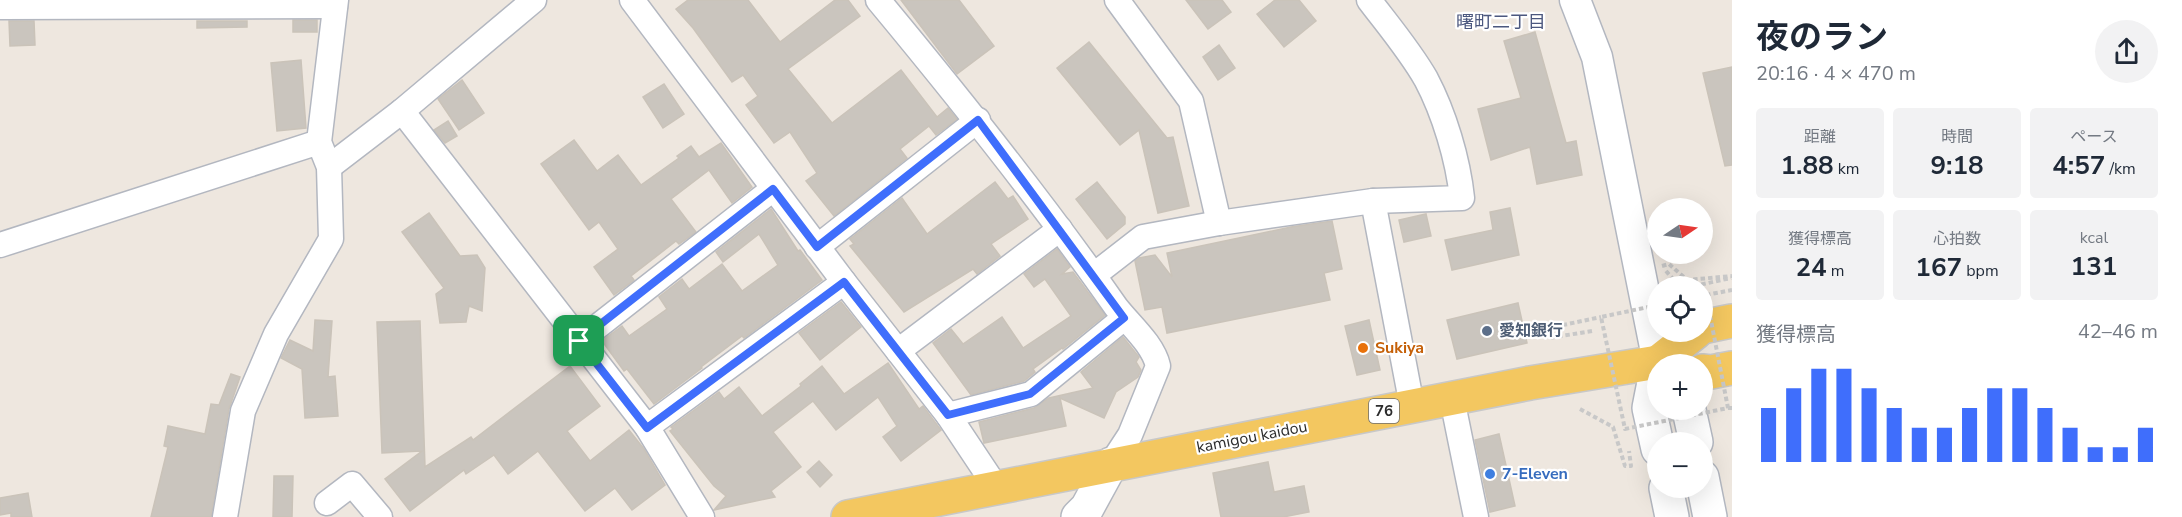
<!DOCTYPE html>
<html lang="ja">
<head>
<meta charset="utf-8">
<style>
  :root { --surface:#fff; --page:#f2f2f3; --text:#1f2937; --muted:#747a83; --accent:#3f6efc }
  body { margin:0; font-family:"Nunito Sans","Noto Sans JP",sans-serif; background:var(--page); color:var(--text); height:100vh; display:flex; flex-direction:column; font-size:22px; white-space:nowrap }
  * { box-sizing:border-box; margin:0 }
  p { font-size:20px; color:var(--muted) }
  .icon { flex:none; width:33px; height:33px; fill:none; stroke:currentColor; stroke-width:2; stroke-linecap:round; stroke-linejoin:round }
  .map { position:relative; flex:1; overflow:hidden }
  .sheet { display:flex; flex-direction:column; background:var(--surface); width:450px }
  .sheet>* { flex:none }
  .needle { width:39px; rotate:77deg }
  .controls { position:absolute; left:1647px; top:198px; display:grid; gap:12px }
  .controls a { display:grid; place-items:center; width:66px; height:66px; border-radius:50%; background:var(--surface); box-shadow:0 6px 24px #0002; font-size:30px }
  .pin { position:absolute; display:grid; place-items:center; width:51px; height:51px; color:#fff; margin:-26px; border-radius:12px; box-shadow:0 3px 9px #0006 }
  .round { display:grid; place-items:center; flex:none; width:63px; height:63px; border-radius:32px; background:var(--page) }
  .head { display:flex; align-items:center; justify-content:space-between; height:102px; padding:0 24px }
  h1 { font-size:33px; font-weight:700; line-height:45px }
  .stats { display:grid; grid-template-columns:repeat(3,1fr); gap:9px; height:102px; padding:6px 24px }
  .stats div { display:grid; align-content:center; border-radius:6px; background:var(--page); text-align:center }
  .stats b { font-size:26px; font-weight:700 }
  .stats small { font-size:16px; font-weight:400 }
  .stats p { font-size:16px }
  .chart { height:168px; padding:12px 24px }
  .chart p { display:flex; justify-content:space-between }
  .chart svg { width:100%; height:108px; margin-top:6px; stroke:var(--accent); stroke-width:6 }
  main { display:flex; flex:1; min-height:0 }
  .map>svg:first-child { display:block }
  .building { fill:#cac5be; stroke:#cac3b9; stroke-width:1.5 }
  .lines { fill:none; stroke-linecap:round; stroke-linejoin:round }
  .minor-casing { stroke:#b3b7c0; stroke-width:27 }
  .tertiary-casing { stroke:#b3b7c0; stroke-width:33 }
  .secondary-casing { stroke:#b3b7c0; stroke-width:36 }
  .primary-casing { stroke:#c8c8c8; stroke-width:36 }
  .path { stroke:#c8c8c8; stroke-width:4; stroke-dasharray:4.5 3; stroke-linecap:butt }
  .minor { stroke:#fff; stroke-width:24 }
  .tertiary { stroke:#fff; stroke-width:30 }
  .secondary { stroke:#fff; stroke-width:33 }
  .primary { stroke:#f3c760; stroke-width:33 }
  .path-bridge { stroke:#c8c8c8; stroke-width:4; stroke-dasharray:4.5 3; stroke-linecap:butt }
  .route-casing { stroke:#fff; stroke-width:12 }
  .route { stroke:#3f6efc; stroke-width:8 }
  .service-dot { fill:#5c6f8a; stroke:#fff; stroke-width:2 }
  .food-dot { fill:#e8710a; stroke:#fff; stroke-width:2 }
  .shop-dot { fill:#3f7fe0; stroke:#fff; stroke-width:2 }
  .labels { text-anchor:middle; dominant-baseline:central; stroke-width:4.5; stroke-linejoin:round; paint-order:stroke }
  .shield { fill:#fff; stroke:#6c6c6c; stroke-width:1.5 }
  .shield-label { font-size:15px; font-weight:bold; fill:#2d2d2d }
  .service-label { font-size:16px; font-weight:bold; fill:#4e5e75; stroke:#fff; text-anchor:start }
  .food-label { font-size:16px; font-weight:bold; fill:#c56008; stroke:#fff; text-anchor:start }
  .street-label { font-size:16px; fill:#2d2d2d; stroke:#fff }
  .shop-label { font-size:16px; font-weight:bold; fill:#366cbe; stroke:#fff; text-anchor:start }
  .neighbourhood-label { font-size:18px; fill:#4c587f; stroke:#fff }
</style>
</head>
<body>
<main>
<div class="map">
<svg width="1732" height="517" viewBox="0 0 1732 517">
  <rect width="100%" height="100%" fill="#eee7df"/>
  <g class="building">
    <polygon points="688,0 748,0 780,42 835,0 848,0 860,16 788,69 832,123 901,70 937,117 948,108 957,119 936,135 929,126 900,149 907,158 834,216 806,181 817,173 790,132 774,143 746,105 758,96 743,75 732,82 693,28 676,9"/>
    <polygon points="901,0 959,0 994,46 957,74"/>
    <polygon points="1186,0 1222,0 1231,12 1208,29"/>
    <polygon points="1275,0 1299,0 1316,21 1284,47 1257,14"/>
    <rect x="293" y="20" width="24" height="12"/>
    <polygon points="9,21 34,21 35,45 10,46"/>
    <polygon points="197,21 247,21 247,27 197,28"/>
    <polygon points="1535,32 1566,143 1576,141 1582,175 1537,184 1530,147 1491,160 1478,109 1521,98 1504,41"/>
    <polygon points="1089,42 1167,138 1173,137 1189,206 1158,213 1139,130 1120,145 1057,68"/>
    <polygon points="1219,45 1235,68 1218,80 1203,57"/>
    <polygon points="301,60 306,128 277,131 271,63"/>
    <polygon points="1732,67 1732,165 1725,166 1703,73"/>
    <polygon points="462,80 484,113 459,130 438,99"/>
    <polygon points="664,84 684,114 663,128 643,97"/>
    <polygon points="448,121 457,136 445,143 434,130"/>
    <polygon points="574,140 597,171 618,155 641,185 679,158 677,156 691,146 699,157 721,143 752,187 732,203 709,170 671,199 696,232 679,244 676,241 631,276 634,280 614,295 594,267 618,249 599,222 589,230 541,164"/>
    <polygon points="995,182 1008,199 1013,196 1028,219 991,244 1000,256 977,274 973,269 904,312 850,246 854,244 850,239 902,198 927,234"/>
    <polygon points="1097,182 1125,217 1125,224 1107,239 1076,199"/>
    <polygon points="1510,208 1519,255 1452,270 1445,240 1493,230 1490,212"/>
    <polygon points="771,209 798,251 800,250 822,280 744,338 742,336 701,367 702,368 654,404 627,369 624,371 602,341 622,326 629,336 667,309 659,297 682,279 689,289 722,264 742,291 778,265 759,234 723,262 716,252"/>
    <polygon points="429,213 460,256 477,255 485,268 482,311 469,306 466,322 440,323 436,294 444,288 402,232"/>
    <polygon points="1426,214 1431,236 1404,242 1399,220"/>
    <polygon points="1332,221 1342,269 1324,273 1330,300 1167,333 1162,307 1145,310 1135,261 1139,258 1155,255 1172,277 1167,253 1291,227"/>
    <polygon points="1057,249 1070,267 1062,274 1073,272 1105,315 1063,349 1062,348 1033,369 1035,372 1024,381 971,395 933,343 951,329 963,344 1002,317 1023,348 1071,316 1045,279 1034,287 1024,274"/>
    <polygon points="841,302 861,327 820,360 799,333"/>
    <polygon points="1518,303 1527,343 1457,359 1447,320"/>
    <polygon points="315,320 332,321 328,377 335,376 338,416 305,418 302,369 281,358 290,340 313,351"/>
    <polygon points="1369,320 1380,370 1357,375 1345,326"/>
    <polygon points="420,321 425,467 471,437 473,440 570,366 600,406 567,431 590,461 629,430 644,449 665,485 632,510 615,488 585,511 538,451 508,474 494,455 466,474 464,470 410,511 385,479 422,451 382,453 377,322"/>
    <polygon points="1123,337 1139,357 1136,362 1141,370 1138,377 1116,392 1104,418 1060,398 1066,426 984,443 979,422 1034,408 1049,398 1093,388 1081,372"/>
    <polygon points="888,363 919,409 923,406 941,430 901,461 883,437 897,426 878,397 836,430 813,401 773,432 801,467 771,491 775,497 714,510 726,496 714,486 670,431 673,429 671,427 719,392 724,399 739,387 762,416 801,386 800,384 822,366 844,394"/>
    <polygon points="231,374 240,377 229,409 211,517 151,517 168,447 164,446 168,426 205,434 211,404 219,405"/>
    <polygon points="1499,434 1515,506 1490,512 1475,440"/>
    <polygon points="819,461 832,475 820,487 807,472"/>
    <polygon points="1268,462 1274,492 1304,486 1309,512 1283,517 1221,517 1213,473"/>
    <polygon points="274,476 293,476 292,517 273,517"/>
    <polygon points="28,493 32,517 11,517 11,513 0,515 0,498"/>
  </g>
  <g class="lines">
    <g class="minor-casing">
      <g id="minor">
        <polyline points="632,0 844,282 948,415 996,487"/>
        <path d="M878,0c83,100 164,201 238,307 14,18 37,37 42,59l-28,69 -19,29"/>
        <polyline points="1117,0 1191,101 1219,223"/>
        <polyline points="0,7 335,6"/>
        <polyline points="402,111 647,427 702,517"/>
        <polyline points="329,167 402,111 534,0"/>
        <polyline points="1373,201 1412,406"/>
        <polyline points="0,245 319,142"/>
        <polyline points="817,247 978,120"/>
        <path d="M1094,275l49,-38 76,-14 154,-22 89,-3c-4,-39 -18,-85 -36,-119 -16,-28 -38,-54 -57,-79"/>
        <polyline points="579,341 773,189"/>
        <polyline points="898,351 1060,229"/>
        <polyline points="1452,399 1476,517"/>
        <polyline points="948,415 1031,394 1124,318"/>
        <polyline points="647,427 844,282"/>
        <polyline points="327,503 352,484 380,517"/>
        <polyline points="225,517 243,411 276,334 331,239 329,167 319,142 336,0"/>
      </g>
    </g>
    <g class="tertiary-casing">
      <polyline id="tertiary" points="1575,0 1597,57 1658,362"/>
    </g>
    <g class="secondary-casing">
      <g id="secondary">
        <polyline points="1689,410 1696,442"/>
        <polyline points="1658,449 1649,408 1658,362"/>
        <polyline points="1702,477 1710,517"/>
        <polyline points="1666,488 1672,517"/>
        <polyline points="1078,517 1087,508 1111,464"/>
      </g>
    </g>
    <g class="primary-casing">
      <g id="primary">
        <polyline points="1702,327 1732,321"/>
        <polyline points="1658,362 1696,332"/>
        <polyline points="1702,371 1711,372 1732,368"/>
        <polyline points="848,517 1530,383 1658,362 1671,364"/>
      </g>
    </g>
    <g class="path">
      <polyline points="1662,266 1669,264 1687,280 1732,276"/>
      <polyline points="1666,271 1679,286"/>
      <polyline points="1694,286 1731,278"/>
      <polyline points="1706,295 1732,290"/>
      <polyline points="1592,331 1549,338 1549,328 1601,317"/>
      <polyline points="1728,408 1732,408"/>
      <polyline points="1580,409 1613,427 1625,466 1631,466 1629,451"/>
    </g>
    <use href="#minor" class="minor"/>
    <use href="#tertiary" class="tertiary"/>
    <use href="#secondary" class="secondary"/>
    <use href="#primary" class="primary"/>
    <polyline class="path-bridge" points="1658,305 1601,317 1625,429 1728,408 1706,295 1702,296"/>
  </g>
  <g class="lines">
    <g class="route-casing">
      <polygon id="route" points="978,120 1124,318 1030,394 948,415 844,282 647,428 579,341 773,189 817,247"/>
    </g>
    <use href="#route" class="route"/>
  </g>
  <circle class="service-dot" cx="1487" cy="331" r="6"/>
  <circle class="food-dot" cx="1363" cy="348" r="6"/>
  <circle class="shop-dot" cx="1490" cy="474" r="6"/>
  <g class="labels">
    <rect class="shield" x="1369" y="399" width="30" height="24" rx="4.5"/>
    <g class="shield-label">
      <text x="1384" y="411">76</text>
    </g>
    <g class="service-label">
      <text x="1499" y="331">愛知銀行</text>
    </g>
    <g class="food-label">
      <text x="1375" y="348">Sukiya</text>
    </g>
    <g class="street-label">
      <text transform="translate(1252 437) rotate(-11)">kamigou kaidou</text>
    </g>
    <g class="shop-label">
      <text x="1502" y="474">7-Eleven</text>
    </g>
    <g class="neighbourhood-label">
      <text x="1501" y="22">曙町二丁目</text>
    </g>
  </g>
</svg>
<div class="controls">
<a><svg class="needle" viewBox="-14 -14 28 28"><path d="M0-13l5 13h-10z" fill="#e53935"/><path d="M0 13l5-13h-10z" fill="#747a83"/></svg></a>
<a><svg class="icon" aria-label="locate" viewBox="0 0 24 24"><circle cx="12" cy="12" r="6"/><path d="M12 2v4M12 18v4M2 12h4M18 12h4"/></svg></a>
<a>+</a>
<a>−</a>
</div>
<div class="pin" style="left:579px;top:341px;background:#1e9e55"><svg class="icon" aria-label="arrive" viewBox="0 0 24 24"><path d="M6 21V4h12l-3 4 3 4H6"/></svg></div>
</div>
<section class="sheet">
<div class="head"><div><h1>夜のラン</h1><p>20:16 · 4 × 470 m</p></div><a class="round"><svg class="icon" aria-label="share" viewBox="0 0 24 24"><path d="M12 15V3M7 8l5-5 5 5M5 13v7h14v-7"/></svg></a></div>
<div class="stats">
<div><p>距離</p><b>1.88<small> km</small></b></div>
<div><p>時間</p><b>9:18</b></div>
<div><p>ペース</p><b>4:57<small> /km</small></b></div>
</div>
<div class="stats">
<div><p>獲得標高</p><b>24<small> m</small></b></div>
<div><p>心拍数</p><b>167<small> bpm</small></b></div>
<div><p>kcal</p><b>131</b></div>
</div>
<div class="chart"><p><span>獲得標高</span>42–46 m</p>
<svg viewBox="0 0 160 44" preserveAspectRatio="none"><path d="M5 44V22M15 44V14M25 44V6M35 44V6M45 44V14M55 44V22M65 44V30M75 44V30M85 44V22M95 44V14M105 44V14M115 44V22M125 44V30M135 44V38M145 44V38M155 44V30"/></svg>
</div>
</section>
</main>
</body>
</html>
